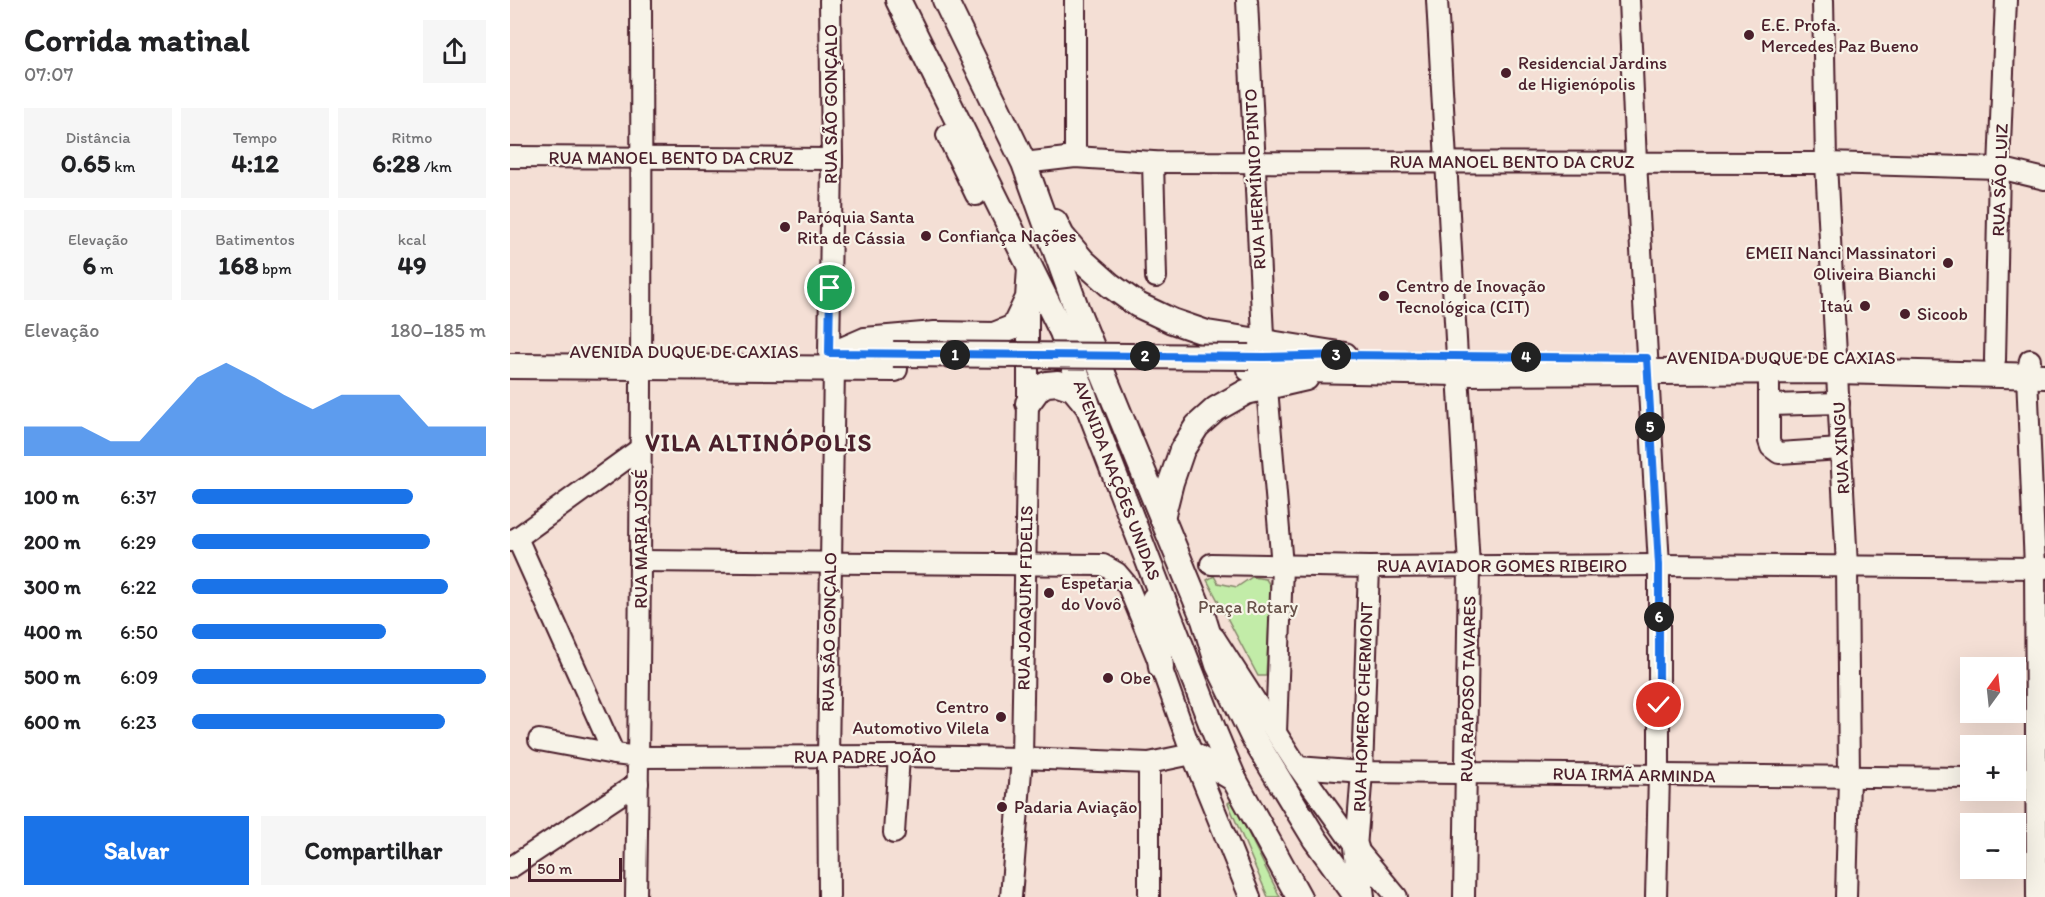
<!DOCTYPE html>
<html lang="pt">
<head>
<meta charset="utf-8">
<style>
  :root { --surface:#fff; --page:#f6f6f6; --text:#202124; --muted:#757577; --accent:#1a73e8 }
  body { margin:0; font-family:Itim,sans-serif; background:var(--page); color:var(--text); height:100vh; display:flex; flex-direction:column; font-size:22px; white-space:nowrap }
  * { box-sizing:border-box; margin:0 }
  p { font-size:20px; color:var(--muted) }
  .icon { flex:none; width:33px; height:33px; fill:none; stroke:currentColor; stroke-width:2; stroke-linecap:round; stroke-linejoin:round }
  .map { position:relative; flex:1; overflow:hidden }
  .details { display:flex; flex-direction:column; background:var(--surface); width:510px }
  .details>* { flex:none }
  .needle { width:39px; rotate:15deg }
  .controls { position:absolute; left:1450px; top:657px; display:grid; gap:12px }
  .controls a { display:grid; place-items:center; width:66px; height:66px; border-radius:0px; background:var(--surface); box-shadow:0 6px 24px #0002; font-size:30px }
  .scale { position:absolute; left:18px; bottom:15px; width:94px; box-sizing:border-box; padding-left:6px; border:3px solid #4a1f2b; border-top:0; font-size:16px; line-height:21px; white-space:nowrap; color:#4a1f2b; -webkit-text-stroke:4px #f7f3e8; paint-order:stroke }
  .pin { position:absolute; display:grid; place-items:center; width:51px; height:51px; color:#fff; margin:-26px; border:3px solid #fff; border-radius:50%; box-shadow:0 2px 6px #0007 }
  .km { position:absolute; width:30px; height:30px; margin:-15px; border-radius:50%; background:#222; color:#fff; font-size:16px; line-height:30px; text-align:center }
  .round { display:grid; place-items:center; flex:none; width:63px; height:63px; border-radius:0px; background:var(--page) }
  .summary { display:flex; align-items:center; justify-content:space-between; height:102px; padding:0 24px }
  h1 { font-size:33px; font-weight:700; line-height:45px }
  .stats { display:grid; grid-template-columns:repeat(3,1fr); gap:9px; height:102px; padding:6px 24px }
  .stats div { display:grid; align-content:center; border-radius:0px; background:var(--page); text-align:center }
  .stats b { font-size:26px; font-weight:700 }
  .stats small { font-size:16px; font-weight:400 }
  .stats p { font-size:16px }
  .chart { height:168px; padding:12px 24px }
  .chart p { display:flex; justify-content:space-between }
  .chart svg { width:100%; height:108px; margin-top:6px; fill:var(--accent); opacity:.7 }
  .primary-button { display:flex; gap:12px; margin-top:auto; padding:12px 24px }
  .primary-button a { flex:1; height:69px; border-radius:0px; background:var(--accent); color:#fff; font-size:24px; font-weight:700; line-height:69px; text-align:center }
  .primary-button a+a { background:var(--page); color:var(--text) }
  ul { padding:0 24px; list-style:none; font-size:20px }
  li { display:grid; grid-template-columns:96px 72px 1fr; align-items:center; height:45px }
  li i { height:15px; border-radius:8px; background:var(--accent) }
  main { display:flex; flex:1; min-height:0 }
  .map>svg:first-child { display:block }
  .green { fill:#c2eca8; stroke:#86866a; stroke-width:1.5 }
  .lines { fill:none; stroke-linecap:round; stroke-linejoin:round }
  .minor-casing { stroke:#4a1f2b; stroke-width:24 }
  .major-casing { stroke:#4a1f2b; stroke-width:28 }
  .minor { stroke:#f7f3e8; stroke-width:20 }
  .major { stroke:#f7f3e8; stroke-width:24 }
  .major-bridge-casing { stroke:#4a1f2b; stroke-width:28; stroke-linecap:butt }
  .major-bridge { stroke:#f7f3e8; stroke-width:24 }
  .route-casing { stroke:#fff; stroke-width:12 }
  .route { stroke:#1a73e8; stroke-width:8 }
  .poi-dot { fill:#4a1f2b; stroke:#f7f3e8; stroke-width:2 }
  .labels { text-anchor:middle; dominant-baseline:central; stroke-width:4.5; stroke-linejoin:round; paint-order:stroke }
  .poi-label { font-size:18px; fill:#4a1f2b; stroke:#f7f3e8; text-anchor:start }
  .street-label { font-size:18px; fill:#4a1f2b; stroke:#f7f3e8 }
  .park-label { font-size:18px; fill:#68524a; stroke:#f7f3e8 }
  .district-label { font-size:24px; font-weight:bold; letter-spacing:1.5px; fill:#4a1f2b; stroke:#f7f3e8 }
</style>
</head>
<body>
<main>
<section class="details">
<div class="summary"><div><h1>Corrida matinal</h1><p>07:07</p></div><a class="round"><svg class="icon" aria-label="share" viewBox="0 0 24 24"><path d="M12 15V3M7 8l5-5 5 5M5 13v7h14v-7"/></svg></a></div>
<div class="stats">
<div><p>Distância</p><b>0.65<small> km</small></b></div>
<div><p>Tempo</p><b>4:12</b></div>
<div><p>Ritmo</p><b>6:28<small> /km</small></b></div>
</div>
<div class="stats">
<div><p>Elevação</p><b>6<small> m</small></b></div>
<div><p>Batimentos</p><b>168<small> bpm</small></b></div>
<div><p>kcal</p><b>49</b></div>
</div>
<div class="chart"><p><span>Elevação</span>180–185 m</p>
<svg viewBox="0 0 160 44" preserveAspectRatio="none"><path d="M0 44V32L10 32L20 32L30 38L40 38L50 25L60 12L70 6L80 12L90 19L100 25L110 19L120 19L130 19L140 32L150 32L160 32V44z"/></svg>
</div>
<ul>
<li><b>100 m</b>6:37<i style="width:75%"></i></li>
<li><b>200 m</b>6:29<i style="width:81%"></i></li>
<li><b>300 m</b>6:22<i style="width:87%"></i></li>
<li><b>400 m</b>6:50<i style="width:66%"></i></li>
<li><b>500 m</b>6:09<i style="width:100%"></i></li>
<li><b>600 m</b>6:23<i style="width:86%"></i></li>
</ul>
<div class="primary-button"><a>Salvar</a><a>Compartilhar</a></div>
</section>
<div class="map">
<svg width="1535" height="897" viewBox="0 0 1535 897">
  <rect width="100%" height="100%" fill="#f4dfd5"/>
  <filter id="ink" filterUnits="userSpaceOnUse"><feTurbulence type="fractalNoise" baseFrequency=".0167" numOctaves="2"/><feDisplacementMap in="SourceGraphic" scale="12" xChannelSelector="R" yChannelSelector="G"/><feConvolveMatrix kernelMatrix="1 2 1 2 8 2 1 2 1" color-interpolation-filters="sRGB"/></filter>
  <g filter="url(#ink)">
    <g class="green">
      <polygon points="704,576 708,583 727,587 742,577 756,579 761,587 756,676 748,676 697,580"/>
      <polygon points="722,800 770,897 758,897 718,803"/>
    </g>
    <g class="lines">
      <g class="minor-casing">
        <g id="minor">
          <polyline points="565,0 565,157"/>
          <polyline points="737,0 754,357"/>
          <polyline points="927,0 947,357"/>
          <polyline points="1119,0 1126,162 1149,565 1149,775 1146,897"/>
          <polyline points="1313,0 1316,163 1337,566 1339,777 1336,897"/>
          <polyline points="437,135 466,195"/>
          <polyline points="0,157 322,159"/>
          <polyline points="643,162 646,277"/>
          <polyline points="514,163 565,157 643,162 1316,163 1489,168 1535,179"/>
          <polyline points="319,353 322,159 320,0"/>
          <polyline points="1485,360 1489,168 1496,0"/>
          <polyline points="1520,360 1517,375 1525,567 1527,897"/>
          <polyline points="1259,371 1259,441 1261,447 1269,453 1331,449"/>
          <polyline points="948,373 959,566 954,897"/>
          <polyline points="757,388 772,566 766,732"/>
          <polyline points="1260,405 1329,403"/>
          <polyline points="7,538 104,754"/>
          <polyline points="0,541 7,538 131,448"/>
          <polyline points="130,561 593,565 607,573 618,586 651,667 682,754 740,897"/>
          <polyline points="701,564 859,567 1149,565 1535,568"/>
          <polyline points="704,637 788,767 846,848 887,897"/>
          <polyline points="29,740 104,754 130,757 389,756 512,758 639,763 682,754"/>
          <polyline points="639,763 639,897"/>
          <polyline points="788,767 852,772 1461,778"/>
          <polyline points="1506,778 1535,778"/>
          <polyline points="384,833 389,756"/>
          <polyline points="846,848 852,772 859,567"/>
          <polyline points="0,868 128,783"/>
          <path d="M126,897c5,-299 6,-598 5,-897"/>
          <polyline points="319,897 318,758 324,367"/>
          <polyline points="501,897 512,758 518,403 518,300"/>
        </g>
      </g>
      <g class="major-casing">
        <g id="major">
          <polyline points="388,0 552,332 578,406 706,736 724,779 789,897"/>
          <polyline points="435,0 514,163 567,310 694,620 708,665 743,737 805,839 847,897"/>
          <polyline points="545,222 552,236 573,261 600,285 628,305 662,321 697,333 835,355"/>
          <polyline points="325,353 355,340 425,334 484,335 504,327 518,298 520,268"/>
          <polyline points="0,366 385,369"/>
          <polyline points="739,369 948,373 1327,371 1535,376"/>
          <polyline points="518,403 529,388 537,384 548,383 563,388 577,405"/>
          <polyline points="652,518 661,482 672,450 687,426 706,409 736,392 796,378"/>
          <polyline points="644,599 651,667"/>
          <polyline points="682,754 724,779"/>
          <polyline points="846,848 852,897"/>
        </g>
      </g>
      <use href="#minor" class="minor"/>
      <use href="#major" class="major"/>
      <g class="major-bridge-casing">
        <polyline id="major-bridge" points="383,354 739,357"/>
      </g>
      <use href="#major-bridge" class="major-bridge"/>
    </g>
  </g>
  <g class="lines" filter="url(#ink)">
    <g class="route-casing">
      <polyline id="route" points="320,288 319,353 754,357 835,355 1137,358 1149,565 1149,705"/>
    </g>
    <use href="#route" class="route"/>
  </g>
  <g class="poi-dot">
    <circle cx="1239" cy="35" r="6"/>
    <circle cx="996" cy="73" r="6"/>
    <circle cx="275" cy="227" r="6"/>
    <circle cx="416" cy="236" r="6"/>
    <circle cx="1438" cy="263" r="6"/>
    <circle cx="874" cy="296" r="6"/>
    <circle cx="1355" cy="306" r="6"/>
    <circle cx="1395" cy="314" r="6"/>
    <circle cx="539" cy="593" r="6"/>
    <circle cx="598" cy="678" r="6"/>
    <circle cx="491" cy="717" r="6"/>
    <circle cx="492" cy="807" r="6"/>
  </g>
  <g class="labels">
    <g class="poi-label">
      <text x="1251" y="25">E.E. Profa.<tspan x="1251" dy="21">Mercedes Paz Bueno</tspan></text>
      <text x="1008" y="63">Residencial Jardins<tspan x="1008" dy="21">de Higienópolis</tspan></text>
      <text x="287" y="217">Paróquia Santa<tspan x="287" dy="21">Rita de Cássia</tspan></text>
      <text x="428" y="236">Confiança Nações</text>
      <text x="1426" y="253" text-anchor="end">EMEII Nanci Massinatori<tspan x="1426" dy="21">Oliveira Bianchi</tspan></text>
      <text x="886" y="286">Centro de Inovação<tspan x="886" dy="21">Tecnológica (CIT)</tspan></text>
      <text x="1343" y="306" text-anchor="end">Itaú</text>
      <text x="1407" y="314">Sicoob</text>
      <text x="551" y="583">Espetaria<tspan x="551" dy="21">do Vovô</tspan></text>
      <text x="610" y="678">Obe</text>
      <text x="479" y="707" text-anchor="end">Centro<tspan x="479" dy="21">Automotivo Vilela</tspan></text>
      <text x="504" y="807">Padaria Aviação</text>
    </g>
    <g class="street-label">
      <text transform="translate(321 104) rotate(-90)">RUA SÃO GONÇALO</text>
      <text x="161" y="158">RUA MANOEL BENTO DA CRUZ</text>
      <text x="1002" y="162">RUA MANOEL BENTO DA CRUZ</text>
      <text transform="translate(745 179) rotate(-93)">RUA HERMÍNIO PINTO</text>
      <text transform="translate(1490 180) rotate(-88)">RUA SÃO LUIZ</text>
      <text x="174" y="352">AVENIDA DUQUE DE CAXIAS</text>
      <text x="1271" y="358">AVENIDA DUQUE DE CAXIAS</text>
      <text transform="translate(1331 448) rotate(-93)">RUA XINGU</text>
      <text transform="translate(607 480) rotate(69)">AVENIDA NAÇÕES UNIDAS</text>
      <text transform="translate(131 539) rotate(-90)">RUA MARIA JOSÉ</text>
      <text x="992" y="566">RUA AVIADOR GOMES RIBEIRO</text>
      <text transform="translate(515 598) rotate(-89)">RUA JOAQUIM FIDELIS</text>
      <text transform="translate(319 632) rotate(-89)">RUA SÃO GONÇALO</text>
      <text transform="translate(958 689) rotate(-89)">RUA RAPOSO TAVARES</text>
      <text transform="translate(853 707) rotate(-88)">RUA HOMERO CHERMONT</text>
      <text x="355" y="757">RUA PADRE JOÃO</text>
      <text transform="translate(1124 775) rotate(1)">RUA IRMÃ ARMINDA</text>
    </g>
    <g class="park-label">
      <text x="738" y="607">Praça Rotary</text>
    </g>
    <g class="district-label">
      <text x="249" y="442">VILA ALTINÓPOLIS</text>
    </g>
  </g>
</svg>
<div class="controls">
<a><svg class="needle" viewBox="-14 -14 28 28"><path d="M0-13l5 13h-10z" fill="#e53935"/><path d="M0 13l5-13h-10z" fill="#757577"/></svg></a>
<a>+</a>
<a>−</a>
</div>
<div class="scale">50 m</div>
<div class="pin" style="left:320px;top:288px;background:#1e9e55"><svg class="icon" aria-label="arrive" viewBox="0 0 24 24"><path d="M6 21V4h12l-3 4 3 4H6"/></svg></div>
<div class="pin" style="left:1149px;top:705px;background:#d93025"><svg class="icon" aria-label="check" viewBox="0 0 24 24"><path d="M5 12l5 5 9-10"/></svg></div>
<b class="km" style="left:445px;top:355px">1</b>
<b class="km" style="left:635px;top:356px">2</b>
<b class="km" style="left:826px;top:355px">3</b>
<b class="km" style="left:1016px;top:357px">4</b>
<b class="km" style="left:1140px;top:427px">5</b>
<b class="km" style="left:1149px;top:617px">6</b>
</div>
</main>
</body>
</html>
